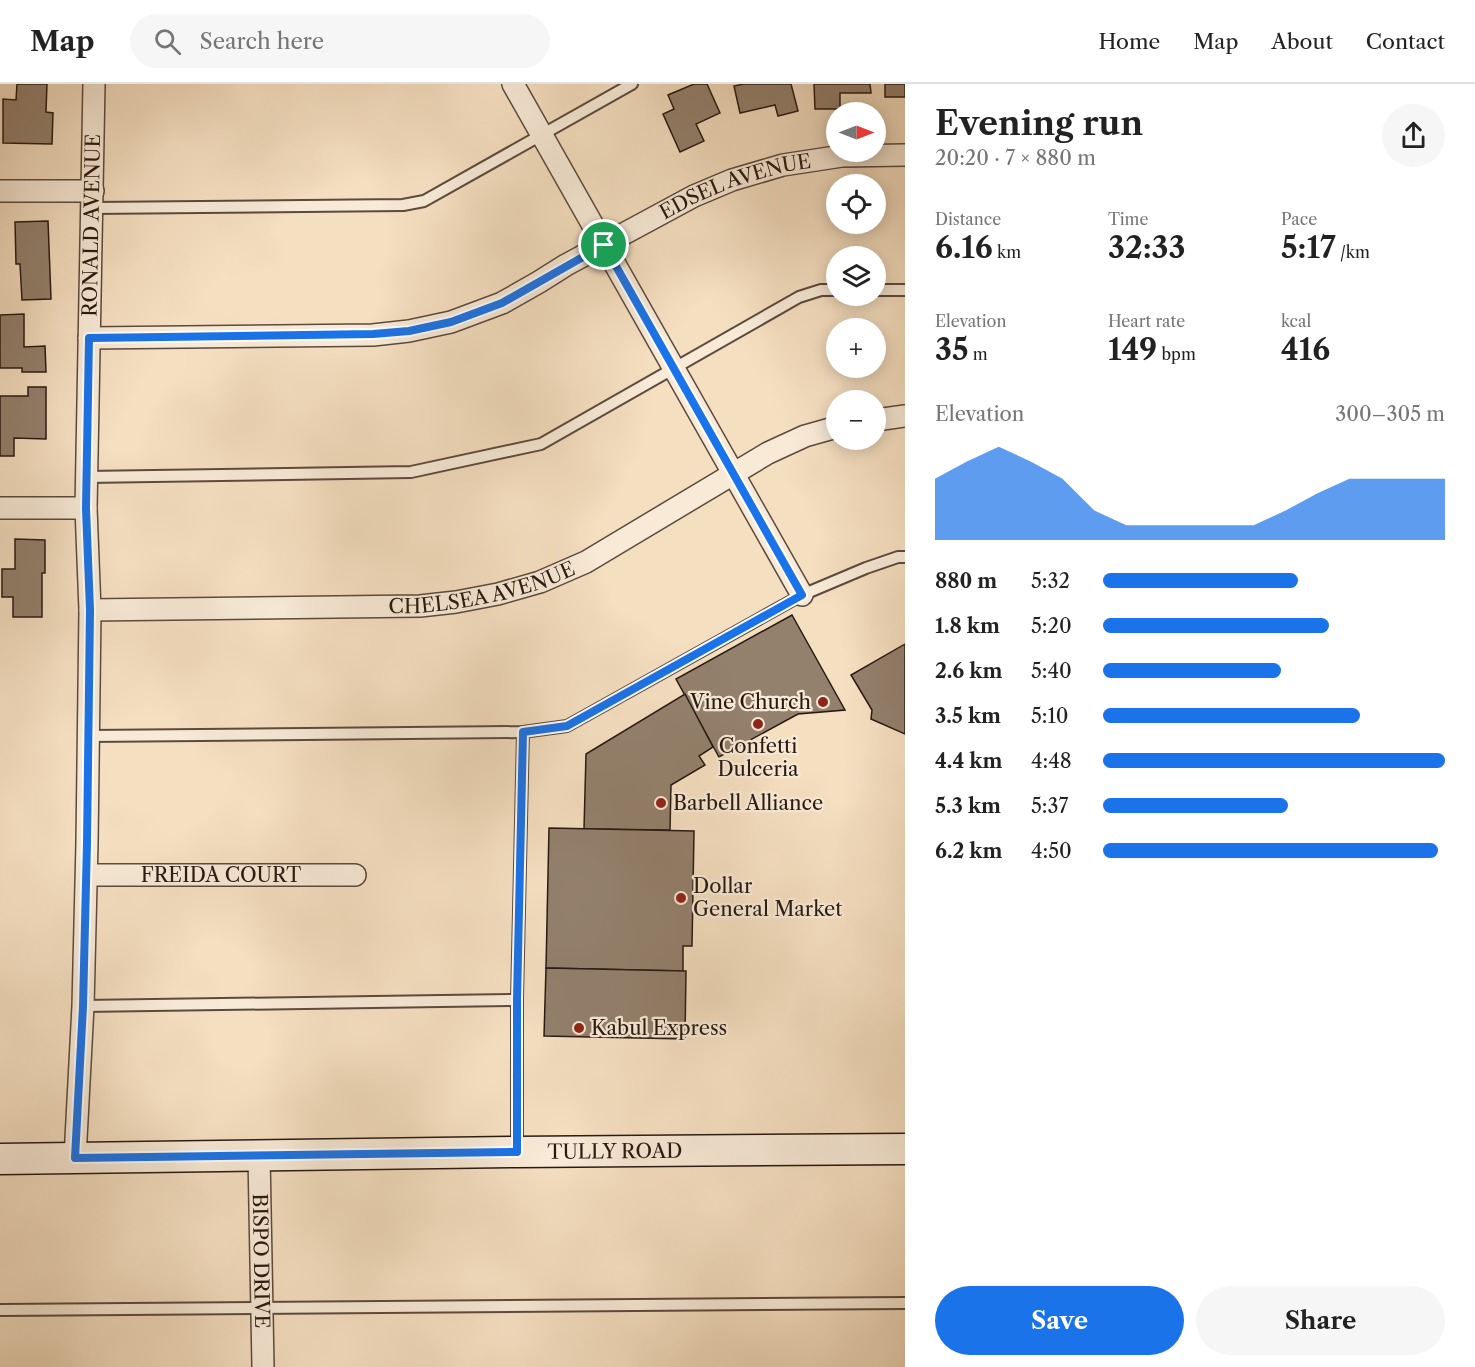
<!DOCTYPE html>
<html lang="en">
<head>
<meta charset="utf-8">
<style>
  :root { --surface:#fff; --page:#f6f6f6; --text:#222; --muted:#767676; --line:#e0e0e0; --accent:#1a73e8 }
  body { margin:0; font-family:"Libre Caslon Text",serif; background:var(--page); color:var(--text); height:100vh; display:flex; flex-direction:column; font-size:22px; white-space:nowrap }
  * { box-sizing:border-box; margin:0 }
  p { font-size:20px; color:var(--muted) }
  .icon { flex:none; width:33px; height:33px; fill:none; stroke:currentColor; stroke-width:2; stroke-linecap:round; stroke-linejoin:round }
  .map { position:relative; flex:1; overflow:hidden }
  .panel { display:flex; flex-direction:column; background:var(--surface); width:570px }
  .panel>* { flex:none }
  .needle { width:39px; rotate:90deg }
  .fabs { position:absolute; left:826px; top:18px; display:grid; gap:12px }
  .fabs a { display:grid; place-items:center; width:60px; height:60px; border-radius:50%; background:var(--surface); box-shadow:0 3px 15px #0003; font-size:30px }
  .pin { position:absolute; display:grid; place-items:center; width:51px; height:51px; color:#fff; margin:-26px; border:3px solid #fff; border-radius:50%; box-shadow:0 2px 6px #0007 }
  .round { display:grid; place-items:center; flex:none; width:63px; height:63px; border-radius:32px; background:var(--page) }
  .overview { display:flex; align-items:center; justify-content:space-between; height:102px; padding:0 30px }
  h1 { font-size:33px; font-weight:700; line-height:45px }
  .stats { display:grid; grid-template-columns:repeat(3,1fr); gap:9px; height:102px; padding:6px 30px }
  .stats div { display:grid; align-content:center }
  .stats b { font-size:30px; font-weight:700 }
  .stats small { font-size:16px; font-weight:400 }
  .stats p { font-size:16px }
  .chart { height:168px; padding:12px 30px }
  .chart p { display:flex; justify-content:space-between }
  .chart svg { width:100%; height:108px; margin-top:6px; fill:var(--accent); opacity:.7 }
  .cta { display:flex; gap:12px; margin-top:auto; padding:12px 30px }
  .cta a { flex:1; height:69px; border-radius:36px; background:var(--accent); color:#fff; font-size:24px; font-weight:700; line-height:69px; text-align:center }
  .cta a+a { background:var(--page); color:var(--text) }
  ul { padding:0 30px; list-style:none; font-size:20px }
  li { display:grid; grid-template-columns:96px 72px 1fr; align-items:center; height:45px }
  li i { height:15px; border-radius:8px; background:var(--accent) }
  header { display:flex; align-items:center; gap:36px; box-sizing:border-box; height:84px; padding:0 30px; background:var(--surface); border-bottom:2px solid var(--line) }
  header strong { font-size:28px }
  nav { display:flex; gap:33px; margin-inline-start:auto; font-size:21px }
  .search { width:420px; height:54px; background:var(--page); display:flex; align-items:center; gap:15px; box-sizing:border-box; padding:0 21px; border-radius:33px; color:var(--muted); font-size:22px }
  main { display:flex; flex:1; min-height:0 }
  .map>svg:first-child { display:block }
  .building { fill:#93806d; stroke:#281911; stroke-width:1.5 }
  .lines { fill:none; stroke-linecap:round; stroke-linejoin:round }
  .service-casing { stroke:#5b4a3d; stroke-width:14 }
  .minor-casing { stroke:#5b4a3d; stroke-width:24 }
  .secondary-casing { stroke:#281911; stroke-width:33 }
  .service { stroke:#f8ead7; stroke-width:10 }
  .minor { stroke:#f8ead7; stroke-width:21 }
  .secondary { stroke:#f8ead7; stroke-width:30 }
  .route-casing { stroke:#fff; stroke-width:12 }
  .route { stroke:#1a73e8; stroke-width:8 }
  .poi-dot { fill:#8f2418; stroke:#f8ead7; stroke-width:2 }
  .labels { text-anchor:middle; dominant-baseline:central; stroke-width:4.5; stroke-linejoin:round; paint-order:stroke }
  .street-label { font-size:20px; fill:#281911; stroke:#f8ead7 }
  .poi-label { font-size:20px; fill:#281911; stroke:#f8ead7; text-anchor:start }
</style>
</head>
<body>
<header>
<strong>Map</strong>
<div class="search"><svg class="icon" aria-label="search" viewBox="0 0 24 24"><circle cx="10" cy="10" r="6"/><path d="M15 15l6 6"/></svg>Search here</div>
<nav><a>Home</a><a>Map</a><a>About</a><a>Contact</a></nav>
</header>
<main>
<div class="map">
<svg width="905" height="1283" viewBox="0 0 905 1283">
  <rect width="100%" height="100%" fill="#f5dfc1"/>
  <filter id="stains"><feTurbulence type="fractalNoise" baseFrequency=".00333" numOctaves="4"/><feColorMatrix values="0 0 0 0 .2 0 0 0 0 .09 0 0 0 0 .02 0 0 0 .5 -.17"/></filter>
  <radialGradient id="worn" r=".72"><stop offset=".6" stop-color="#630" stop-opacity="0"/><stop offset="1" stop-color="#630" stop-opacity=".3"/></radialGradient>
  <g class="building">
    <polygon points="17,0 47,0 46,28 53,29 52,60 3,59 3,15 16,16"/>
    <polygon points="694,0 707,0 720,29 696,40 704,57 680,68 663,30 674,25 668,11"/>
    <polygon points="744,0 791,0 798,27 778,32 775,21 740,29 734,2"/>
    <polygon points="814,0 870,0 871,9 840,9 840,25 815,25"/>
    <rect x="885" y="0" width="20" height="13"/>
    <polygon points="48,137 51,215 22,216 20,180 16,180 15,138"/>
    <polygon points="24,230 24,263 45,262 46,288 22,288 22,284 0,284 0,231"/>
    <polygon points="28,303 46,303 46,355 14,354 14,372 0,372 0,312 28,312"/>
    <polygon points="15,455 45,456 45,489 42,489 42,533 13,533 13,513 2,513 2,485 15,485"/>
    <polygon points="792,531 845,626 798,630 719,673 676,595"/>
    <polygon points="905,560 905,650 871,635 872,626 851,591"/>
    <polygon points="685,610 713,663 699,672 705,681 671,701 670,746 584,745 586,670"/>
    <polygon points="549,744 694,747 692,862 683,862 683,887 546,884"/>
    <polygon points="546,884 686,887 685,955 544,952"/>
  </g>
  <g class="lines">
    <g class="service-casing">
      <g id="service">
        <polyline points="92,124 403,121 424,117 632,0"/>
        <polyline points="876,206 905,206"/>
        <polyline points="86,393 411,388 541,360 799,213 821,206 837,206"/>
        <polyline points="89,652 523,648 567,642 802,511 866,484 898,473 905,473"/>
        <polyline points="83,922 517,916"/>
        <polyline points="517,1065 517,916 523,648"/>
        <polyline points="0,1226 905,1219"/>
      </g>
    </g>
    <g class="minor-casing">
      <g id="minor">
        <polyline points="513,0 802,511"/>
        <polyline points="0,107 93,107"/>
        <path id="s1" d="M89,254l284,-3 36,-4 42,-9 51,-19 37,-21 27,-17 128,-69 38,-16 51,-15 59,-9 63,-1"/>
        <polyline points="876,336 905,332"/>
        <polyline points="0,424 86,424"/>
        <path id="s2" d="M90,526l330,-4 36,-4 42,-8 42,-12 46,-20 182,-109 37,-17 32,-9"/>
        <path id="s3" d="M87,791h268"/>
        <path id="s4" d="M259,1071l4,212"/>
        <path id="s5" d="M75,1074l8,-152 4,-163 3,-233 -4,-102 8,-424"/>
      </g>
    </g>
    <g class="secondary-casing">
      <g id="secondary">
        <path id="s6" d="M0,1075l517,-7 388,-3"/>
      </g>
    </g>
    <use href="#service" class="service"/>
    <use href="#minor" class="minor"/>
    <use href="#secondary" class="secondary"/>
  </g>
  <g class="lines">
    <g class="route-casing">
      <polygon id="route" points="604,161 802,511 567,642 523,648 517,916 517,1068 75,1074 83,922 87,759 90,526 86,424 89,254 373,250 409,247 451,238 502,219"/>
    </g>
    <use href="#route" class="route"/>
  </g>
  <g class="poi-dot">
    <circle cx="823" cy="618" r="6"/>
    <circle cx="758" cy="640" r="6"/>
    <circle cx="661" cy="719" r="6"/>
    <circle cx="681" cy="814" r="6"/>
    <circle cx="579" cy="944" r="6"/>
  </g>
  <g class="labels">
    <g class="street-label">
      <text stroke="none"><textPath href="#s1" startOffset="680">EDSEL AVENUE</textPath></text>
      <text stroke="none"><textPath href="#s5" startOffset="933">RONALD AVENUE</textPath></text>
      <text stroke="none"><textPath href="#s2" startOffset="394">CHELSEA AVENUE</textPath></text>
      <text stroke="none"><textPath href="#s3" startOffset="134">FREIDA COURT</textPath></text>
      <text stroke="none"><textPath href="#s6" startOffset="615">TULLY ROAD</textPath></text>
      <text stroke="none"><textPath href="#s4" startOffset="106">BISPO DRIVE</textPath></text>
    </g>
    <g class="poi-label">
      <text x="811" y="618" text-anchor="end">Vine Church</text>
      <text x="758" y="662" text-anchor="middle">Confetti<tspan x="758" dy="23">Dulceria</tspan></text>
      <text x="673" y="719">Barbell Alliance</text>
      <text x="693" y="802">Dollar<tspan x="693" dy="23">General Market</tspan></text>
      <text x="591" y="944">Kabul Express</text>
    </g>
  </g>
  <rect width="100%" height="100%" filter="url(#stains)"/>
  <rect width="100%" height="100%" fill="url(#worn)"/>
</svg>
<div class="fabs">
<a><svg class="needle" viewBox="-14 -14 28 28"><path d="M0-13l5 13h-10z" fill="#e53935"/><path d="M0 13l5-13h-10z" fill="#767676"/></svg></a>
<a><svg class="icon" aria-label="locate" viewBox="0 0 24 24"><circle cx="12" cy="12" r="6"/><path d="M12 2v4M12 18v4M2 12h4M18 12h4"/></svg></a>
<a><svg class="icon" aria-label="layers" viewBox="0 0 24 24"><path d="M12 4l9 5-9 5-9-5zM3 14l9 5 9-5"/></svg></a>
<a>+</a>
<a>−</a>
</div>
<div class="pin" style="left:604px;top:161px;background:#1e9e55"><svg class="icon" aria-label="arrive" viewBox="0 0 24 24"><path d="M6 21V4h12l-3 4 3 4H6"/></svg></div>
</div>
<section class="panel">
<div class="overview"><div><h1>Evening run</h1><p>20:20 · 7 × 880 m</p></div><a class="round"><svg class="icon" aria-label="share" viewBox="0 0 24 24"><path d="M12 15V3M7 8l5-5 5 5M5 13v7h14v-7"/></svg></a></div>
<div class="stats">
<div><p>Distance</p><b>6.16<small> km</small></b></div>
<div><p>Time</p><b>32:33</b></div>
<div><p>Pace</p><b>5:17<small> /km</small></b></div>
</div>
<div class="stats">
<div><p>Elevation</p><b>35<small> m</small></b></div>
<div><p>Heart rate</p><b>149<small> bpm</small></b></div>
<div><p>kcal</p><b>416</b></div>
</div>
<div class="chart"><p><span>Elevation</span>300–305 m</p>
<svg viewBox="0 0 160 44" preserveAspectRatio="none"><path d="M0 44V19L10 12L20 6L30 12L40 19L50 32L60 38L70 38L80 38L90 38L100 38L110 32L120 25L130 19L140 19L150 19L160 19V44z"/></svg>
</div>
<ul>
<li><b>880 m</b>5:32<i style="width:57%"></i></li>
<li><b>1.8 km</b>5:20<i style="width:66%"></i></li>
<li><b>2.6 km</b>5:40<i style="width:52%"></i></li>
<li><b>3.5 km</b>5:10<i style="width:75%"></i></li>
<li><b>4.4 km</b>4:48<i style="width:100%"></i></li>
<li><b>5.3 km</b>5:37<i style="width:54%"></i></li>
<li><b>6.2 km</b>4:50<i style="width:98%"></i></li>
</ul>
<div class="cta"><a>Save</a><a>Share</a></div>
</section>
</main>
</body>
</html>
